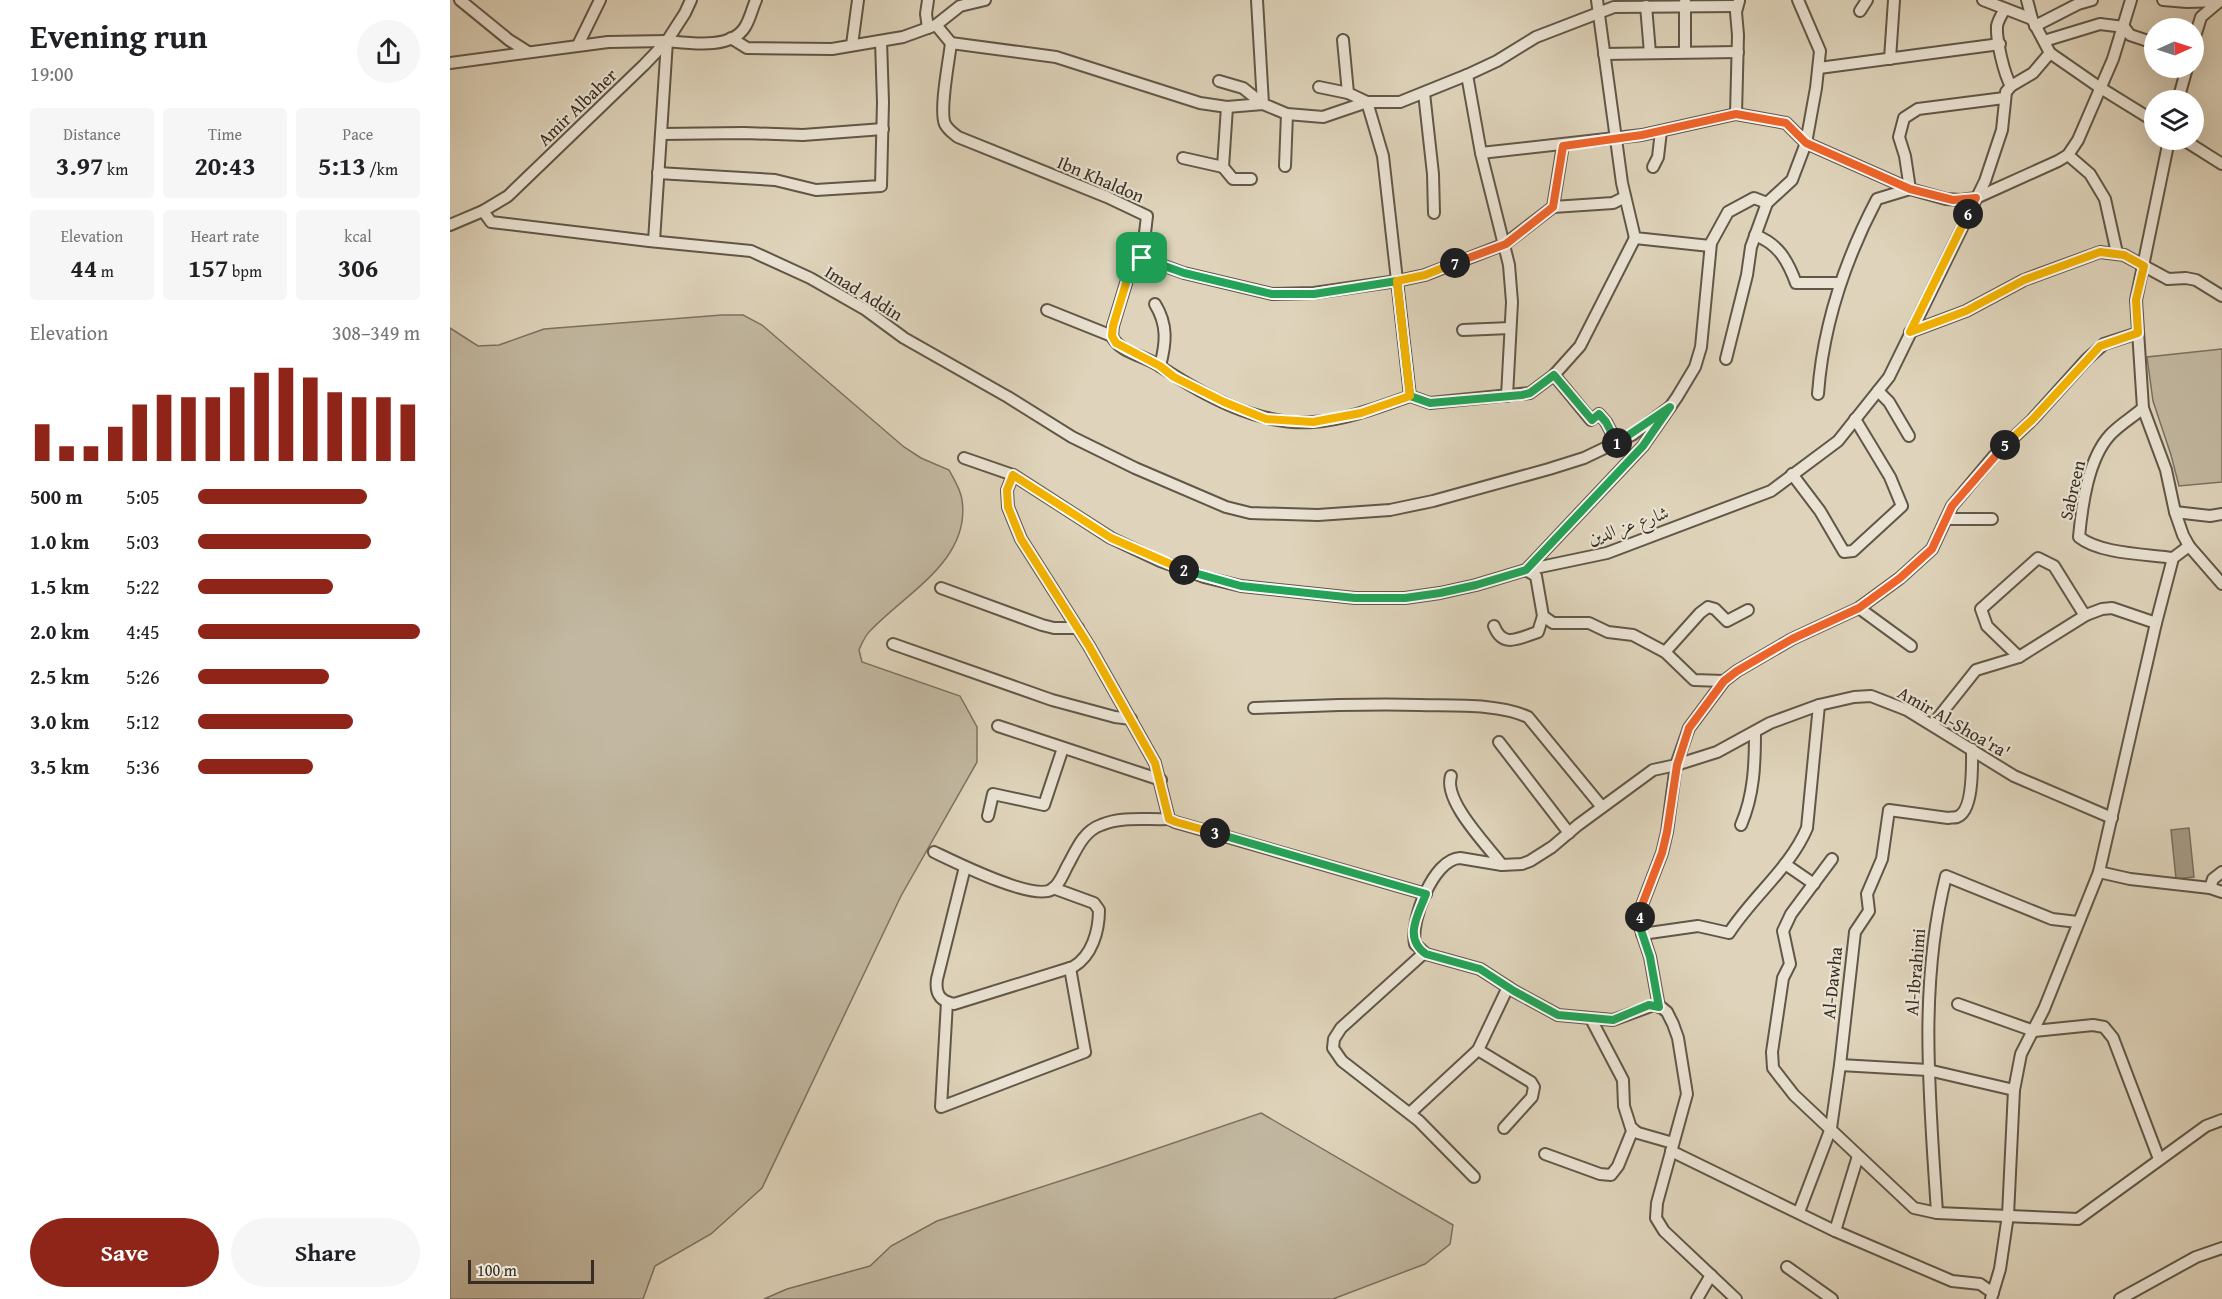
<!DOCTYPE html>
<html lang="en">
<head>
<meta charset="utf-8">
<style>
  :root { --surface:#fff; --page:#f6f6f6; --text:#202124; --muted:#757577; --accent:#8f2418 }
  body { margin:0; font-family:"Gentium Book Plus",Amiri,serif; background:var(--page); color:var(--text); height:100vh; display:flex; flex-direction:column; font-size:22px; white-space:nowrap }
  * { box-sizing:border-box; margin:0 }
  p { font-size:20px; color:var(--muted) }
  .icon { flex:none; width:33px; height:33px; fill:none; stroke:currentColor; stroke-width:2; stroke-linecap:round; stroke-linejoin:round }
  .map { position:relative; flex:1; overflow:hidden }
  .details { display:flex; flex-direction:column; background:var(--surface); width:450px }
  .details>* { flex:none }
  .needle { width:39px; rotate:87deg }
  .buttons { position:absolute; left:1694px; top:18px; display:grid; gap:12px }
  .buttons a { display:grid; place-items:center; width:60px; height:60px; border-radius:50%; background:var(--surface); box-shadow:0 6px 24px #0002; font-size:30px }
  .scale { position:absolute; left:18px; bottom:15px; width:126px; box-sizing:border-box; padding-left:6px; border:3px solid #372d22; border-top:0; font-size:16px; line-height:21px; white-space:nowrap; color:#372d22; -webkit-text-stroke:4px #eae3d3; paint-order:stroke }
  .pin { position:absolute; display:grid; place-items:center; width:51px; height:51px; color:#fff; margin:-26px; border-radius:12px; box-shadow:0 3px 9px #0006 }
  .km { position:absolute; width:30px; height:30px; margin:-15px; border-radius:50%; background:#222; color:#fff; font-size:16px; line-height:30px; text-align:center }
  .round { display:grid; place-items:center; flex:none; width:63px; height:63px; border-radius:32px; background:var(--page) }
  .headline { display:flex; align-items:center; justify-content:space-between; height:102px; padding:0 30px }
  h1 { font-size:33px; font-weight:700; line-height:45px }
  .figures { display:grid; grid-template-columns:repeat(3,1fr); gap:9px; height:102px; padding:6px 30px }
  .figures div { display:grid; align-content:center; border-radius:6px; background:var(--page); text-align:center }
  .figures b { font-size:26px; font-weight:700 }
  .figures small { font-size:16px; font-weight:400 }
  .figures p { font-size:16px }
  .chart { height:168px; padding:12px 30px }
  .chart p { display:flex; justify-content:space-between }
  .chart svg { width:100%; height:108px; margin-top:6px; stroke:var(--accent); stroke-width:6 }
  .action { display:flex; gap:12px; margin-top:auto; padding:12px 30px }
  .action a { flex:1; height:69px; border-radius:36px; background:var(--accent); color:#fff; font-size:24px; font-weight:700; line-height:69px; text-align:center }
  .action a+a { background:var(--page); color:var(--text) }
  ul { padding:0 30px; list-style:none; font-size:20px }
  li { display:grid; grid-template-columns:96px 72px 1fr; align-items:center; height:45px }
  li i { height:15px; border-radius:8px; background:var(--accent) }
  main { display:flex; flex:1; min-height:0 }
  .map>svg:first-child { display:block }
  .green { fill:#c2b8a1; stroke:#7c7262; stroke-width:1.5 }
  .water { fill:#a69b87; stroke:#7a6f5f; stroke-width:1.5 }
  .lines { fill:none; stroke-linecap:round; stroke-linejoin:round }
  .minor-casing { stroke:#615748; stroke-width:14 }
  .minor { stroke:#eae3d3; stroke-width:10 }
  .split-1-casing { stroke:#fff; stroke-width:12 }
  .split-2-casing { stroke:#fff; stroke-width:12 }
  .split-3-casing { stroke:#fff; stroke-width:12 }
  .split-4-casing { stroke:#fff; stroke-width:12 }
  .split-5-casing { stroke:#fff; stroke-width:12 }
  .split-6-casing { stroke:#fff; stroke-width:12 }
  .split-7-casing { stroke:#fff; stroke-width:12 }
  .split-8-casing { stroke:#fff; stroke-width:12 }
  .split-1 { stroke:#22a559; stroke-width:8 }
  .split-2 { stroke:#22a559; stroke-width:8 }
  .split-3 { stroke:#f5b400; stroke-width:8 }
  .split-4 { stroke:#22a559; stroke-width:8 }
  .split-5 { stroke:#f0652b; stroke-width:8 }
  .split-6 { stroke:#f5b400; stroke-width:8 }
  .split-7 { stroke:#f0652b; stroke-width:8 }
  .split-8 { stroke:#f5b400; stroke-width:8 }
  .labels { text-anchor:middle; dominant-baseline:central; stroke-width:4.5; stroke-linejoin:round; paint-order:stroke }
  .street-label { font-size:18px; fill:#372d22; stroke:#eae3d3 }
</style>
</head>
<body>
<main>
<section class="details">
<div class="headline"><div><h1>Evening run</h1><p>19:00</p></div><a class="round"><svg class="icon" aria-label="share" viewBox="0 0 24 24"><path d="M12 15V3M7 8l5-5 5 5M5 13v7h14v-7"/></svg></a></div>
<div class="figures">
<div><p>Distance</p><b>3.97<small> km</small></b></div>
<div><p>Time</p><b>20:43</b></div>
<div><p>Pace</p><b>5:13<small> /km</small></b></div>
</div>
<div class="figures">
<div><p>Elevation</p><b>44<small> m</small></b></div>
<div><p>Heart rate</p><b>157<small> bpm</small></b></div>
<div><p>kcal</p><b>306</b></div>
</div>
<div class="chart"><p><span>Elevation</span>308–349 m</p>
<svg viewBox="0 0 160 44" preserveAspectRatio="none"><path d="M5 44V29M15 44V38M25 44V38M35 44V30M45 44V21M55 44V17M65 44V18M75 44V18M85 44V14M95 44V8M105 44V6M115 44V10M125 44V16M135 44V18M145 44V18M155 44V21"/></svg>
</div>
<ul>
<li><b>500 m</b>5:05<i style="width:76%"></i></li>
<li><b>1.0 km</b>5:03<i style="width:78%"></i></li>
<li><b>1.5 km</b>5:22<i style="width:61%"></i></li>
<li><b>2.0 km</b>4:45<i style="width:100%"></i></li>
<li><b>2.5 km</b>5:26<i style="width:59%"></i></li>
<li><b>3.0 km</b>5:12<i style="width:70%"></i></li>
<li><b>3.5 km</b>5:36<i style="width:52%"></i></li>
</ul>
<div class="action"><a>Save</a><a>Share</a></div>
</section>
<div class="map">
<svg width="1772" height="1299" viewBox="0 0 1772 1299">
  <rect width="100%" height="100%" fill="#dfd4bb"/>
  <filter id="stains"><feTurbulence type="fractalNoise" baseFrequency=".00333" numOctaves="4"/><feColorMatrix values="0 0 0 0 .2 0 0 0 0 .09 0 0 0 0 .02 0 0 0 .5 -.17"/></filter>
  <radialGradient id="worn" r=".72"><stop offset=".6" stop-color="#630" stop-opacity="0"/><stop offset="1" stop-color="#630" stop-opacity=".3"/></radialGradient>
  <g class="green">
    <path d="M272,315h21l19,10 142,122 17,11 28,12c5,9 12,20 13,30 9,60 -56,93 -91,130 -6,5 -9,13 -12,20l3,12 98,34 17,31v35l-76,134 -139,292 -51,46 -56,32 -12,33h-193v-971l28,18 21,-1 45,-16z"/>
    <polygon points="1772,349 1772,482 1729,486 1721,455 1703,401 1697,357"/>
    <polygon points="811,1113 1003,1225 1000,1244 975,1264 883,1299 314,1299 337,1289 420,1266 441,1246 487,1221 656,1166"/>
  </g>
  <polygon class="water" points="1739,828 1744,877 1726,879 1721,830"/>
  <g class="lines">
    <g class="minor-casing">
      <g id="minor">
        <polyline points="10,0 59,40 78,52"/>
        <polyline points="478,0 476,14 478,28"/>
        <polyline points="807,0 813,104"/>
        <polyline points="1147,0 1172,183 1185,238 1260,246"/>
        <polyline points="1533,0 1582,19"/>
        <polyline points="1577,0 1582,19 1600,53 1649,87 1704,121"/>
        <polyline points="1713,0 1737,2 1771,1"/>
        <polyline points="1235,2 1235,52"/>
        <polyline points="1196,6 1200,53"/>
        <path d="M1555,9c-3,5 -7,11 -8,17 -1,14 7,48 14,60"/>
        <polyline points="1410,11 1417,0"/>
        <polyline points="486,25 501,43 606,57 750,103 777,107 813,104 837,114 873,117 917,102 950,102 1017,75 1047,61 1086,37 1164,7 1287,6"/>
        <polyline points="1585,26 1628,4 1642,0"/>
        <polyline points="281,38 297,48 382,49 453,37 486,25 510,6 535,0"/>
        <polyline points="893,40 898,93 917,102 933,156 960,396"/>
        <polyline points="1594,41 1650,24 1674,27 1680,35 1704,43"/>
        <path d="M501,43c-2,18 -12,67 -6,81 3,6 8,9 13,13l149,60 40,19 -5,42 42,15 88,21 42,-1 83,-12 28,-6 80,-31 48,-37 60,-4 12,-6"/>
        <polyline points="1743,43 1751,17 1771,0"/>
        <polyline points="128,45 150,0"/>
        <polyline points="402,45 408,0"/>
        <polyline points="1154,54 1288,52"/>
        <polyline points="1440,59 1444,0"/>
        <polyline points="0,63 158,42 217,41"/>
        <polyline points="1369,68 1550,44"/>
        <polyline points="1017,75 1031,153 1059,265 1062,302 1057,396"/>
        <polyline points="769,81 793,88 813,104"/>
        <polyline points="869,87 898,93"/>
        <polyline points="974,93 983,174 984,213"/>
        <polyline points="1728,100 1737,68"/>
        <polyline points="1286,114 1288,35 1286,12 1289,1"/>
        <polyline points="211,134 294,133 353,135 433,129"/>
        <polyline points="1719,140 1686,300 1693,408 1716,470 1725,512 1733,535 1739,546 1772,584"/>
        <polyline points="1734,140 1772,164"/>
        <polyline points="1031,153 1192,135 1286,114 1336,123 1356,143 1460,189 1496,199 1511,200 1526,198 1608,161 1618,155 1628,140 1663,59 1681,0"/>
        <polyline points="1618,155 1640,174 1655,199 1667,253"/>
        <polyline points="733,158 773,167 777,107"/>
        <polyline points="835,166 837,114"/>
        <polyline points="773,167 783,179 801,179"/>
        <polyline points="1203,167 1208,157 1211,131"/>
        <polyline points="208,173 325,180 366,190 431,186 433,102 431,41"/>
        <polyline points="1103,207 1113,145"/>
        <polyline points="33,211 41,222 199,241 301,251 360,278 416,310 454,338 558,397 622,437 685,468 776,507 800,513 868,515 940,510 983,501 1099,469 1134,458 1182,435 1220,407"/>
        <path d="M0,225l33,-14 25,-15 136,-131 23,-24c22,2 64,9 78,-14 5,-8 7,-18 11,-27"/>
        <path d="M1305,235c23,9 32,24 41,48h44"/>
        <polyline points="204,241 217,41 235,13 241,0"/>
        <path d="M692,258l-15,22 -14,46 -1,10c7,17 35,20 49,31 44,29 98,59 152,55 33,-2 66,-15 97,-26"/>
        <path d="M705,304c13,21 11,39 5,62"/>
        <polyline points="597,310 662,336"/>
        <polyline points="1013,330 1060,328"/>
        <polyline points="1460,332 1516,311 1574,280 1650,252 1674,255 1718,279 1736,278 1746,280 1772,296"/>
        <polyline points="1276,359 1297,275 1301,247 1317,203"/>
        <polyline points="1104,375 1141,420 1149,414 1156,422 1167,443"/>
        <polyline points="1428,391 1439,402 1459,436"/>
        <path d="M1368,394c5,-70 27,-134 59,-195l33,-10 -5,-33 -6,-19 5,-19 14,-9 86,-11"/>
        <polyline points="960,396 980,403 1080,393 1104,375 1130,346 1185,238"/>
        <path d="M1693,408c-10,9 -24,17 -33,27 -22,24 -28,70 -31,102 21,17 67,17 94,21"/>
        <polyline points="514,458 563,475 661,538 710,561 754,577 791,586 905,598 955,598 990,593 1026,585 1076,570 1157,553 1321,491 1388,441 1439,377 1535,181 1552,130 1556,92 1561,86 1583,73 1600,53"/>
        <polyline points="1342,474 1370,511 1394,552 1403,551 1452,506 1440,477 1405,419"/>
        <polyline points="563,475 557,490 558,507 571,539 639,646 705,763 719,819 725,822 976,894"/>
        <polyline points="1725,512 1760,516 1772,514"/>
        <polyline points="1496,519 1542,519"/>
        <polyline points="491,588 592,625 604,628 628,628"/>
        <polyline points="1409,608 1461,646"/>
        <path d="M1044,626c9,23 25,12 44,6l5,-16"/>
        <polyline points="443,644 602,700 665,717 681,719"/>
        <polyline points="1215,652 1250,613 1258,607 1265,609 1277,621 1298,610"/>
        <polyline points="1569,657 1537,626 1531,609 1588,558 1604,566 1632,611 1636,615"/>
        <polyline points="1274,681 1244,680 1215,652 1183,635 1158,632 1139,623 1103,623 1093,616 1086,576 1076,570 1193,446 1227,397 1245,367 1251,347 1261,243 1278,212 1304,198 1317,203 1342,180 1356,143 1366,88 1370,51 1348,0"/>
        <path d="M804,708c55,-2 110,-5 165,-3 33,1 78,-2 109,12l74,90"/>
        <polyline points="1483,724 1526,670 1569,657 1636,615 1652,609 1662,608 1706,623"/>
        <polyline points="548,726 711,780"/>
        <polyline points="1049,742 1119,833"/>
        <path d="M1001,776c-8,25 36,69 51,89"/>
        <polyline points="538,816 543,794 594,805 613,748"/>
        <path d="M1291,825c13,-30 14,-61 14,-93"/>
        <path d="M484,852c21,10 97,48 117,38 9,-5 13,-19 18,-27 8,-15 15,-32 32,-38 21,-9 46,-5 68,-6"/>
        <polyline points="1382,859 1341,914 1333,931 1340,964 1333,978 1322,1052 1323,1068 1344,1095 1464,1208 1487,1213 1628,1219 1756,1126 1772,1120"/>
        <polyline points="1335,864 1364,884"/>
        <path d="M515,867l-28,112c-2,14 2,22 17,25l119,-37c19,-11 26,-36 26,-57l-5,-7 -41,-15"/>
        <polyline points="1649,872 1680,879 1760,888 1772,892"/>
        <polyline points="1760,888 1763,879 1772,872"/>
        <path d="M1192,934l56,-8 31,7c24,-37 61,-65 78,-105l12,-123"/>
        <polyline points="974,953 891,1028 884,1039 883,1048 892,1061 969,1121 1024,1177"/>
        <polyline points="497,1002 491,1107 635,1052 620,968"/>
        <polyline points="1508,1004 1584,1031 1643,1025 1654,1027 1663,1038 1709,1159"/>
        <polyline points="1209,1007 1200,957 1190,927 1190,918 1192,905 1212,853 1217,832 1226,765 1239,728 1274,681 1287,671 1342,639 1409,608 1450,578 1482,549 1502,506 1544,456 1582,420 1637,359 1654,344 1688,333"/>
        <polyline points="1141,1019 1173,1080 1174,1106 1181,1128 1188,1133 1223,1143"/>
        <polyline points="1028,1050 1081,1082 1084,1087 1082,1097 1054,1128"/>
        <polyline points="1390,1065 1478,1070 1564,1090"/>
        <polyline points="960,1113 1028,1050 1058,987"/>
        <polyline points="1221,1151 1385,1231 1502,1281 1530,1284 1543,1293"/>
        <polyline points="1095,1154 1150,1174 1161,1175 1168,1166 1183,1129"/>
        <path d="M1349,1212l32,-84 9,-63 15,-133 14,-21 -2,-17 15,-35 7,-49 59,8c3,-1 6,0 9,-1 17,-6 15,-53 15,-68"/>
        <path d="M1487,1213c-7,-113 -19,-226 9,-337l106,43 26,3"/>
        <polyline points="1385,1231 1408,1156"/>
        <polyline points="1337,1267 1382,1299"/>
        <polyline points="1247,1299 1261,1275"/>
        <path d="M1286,1299l-72,-68 -8,-13 1,-15 30,-109 -9,-56 -5,-14 -6,-12 -6,-5 -7,-2 -41,15 -55,-5 -44,-24 -34,-22 -54,-15 -11,-10c-5,-23 18,-85 45,-86l42,7 20,-1 8,-3 22,-14 26,-22 75,-55 23,-5 41,-13 53,-29 49,-18 35,-8 17,-1 36,14 107,66 98,42"/>
        <polyline points="1541,1299 1550,1269 1558,1215 1564,1090 1571,1054 1594,1009 1649,872 1706,623 1723,558 1739,546"/>
        <polyline points="1670,1299 1746,1257 1772,1248"/>
      </g>
    </g>
    <use href="#minor" class="minor"/>
  </g>
  <g class="lines">
    <g class="split-1-casing">
      <polyline id="split-1" points="692,258 734,273 822,294 864,294 947,281 960,396 980,403 1072,395 1080,393 1104,375 1142,420 1149,414 1156,422 1167,443"/>
    </g>
    <g class="split-2-casing">
      <polyline id="split-2" points="734,570 791,586 905,598 955,598 990,593 1026,585 1076,570 1193,446 1220,407 1167,443"/>
    </g>
    <g class="split-3-casing">
      <polyline id="split-3" points="734,570 661,538 563,475 557,490 558,507 571,539 639,646 705,763 719,819 726,822 765,833"/>
    </g>
    <g class="split-4-casing">
      <path id="split-4" d="M765,833l211,61c-8,21 -23,44 0,60l54,15 34,22 44,24 55,5 36,-15 10,2 -9,-50 -10,-30v-10"/>
    </g>
    <g class="split-5-casing">
      <polyline id="split-5" points="1190,917 1192,905 1212,853 1217,832 1227,765 1239,728 1274,681 1287,671 1342,639 1409,608 1450,578 1482,549 1502,506 1555,445"/>
    </g>
    <g class="split-6-casing">
      <polyline id="split-6" points="1518,214 1460,332 1516,311 1574,280 1650,252 1674,255 1694,266 1686,300 1688,333 1650,346 1582,420 1555,445"/>
    </g>
    <g class="split-7-casing">
      <polyline id="split-7" points="1005,263 1056,244 1103,207 1113,146 1192,135 1286,114 1336,123 1356,143 1460,189 1503,200 1526,198 1518,214"/>
    </g>
    <g class="split-8-casing">
      <polyline id="split-8" points="692,258 677,280 663,326 662,336 666,343 710,366 724,377 774,402 816,419 863,422 911,413 960,396 947,281 975,275 1005,263"/>
    </g>
    <use href="#split-1" class="split-1"/>
    <use href="#split-2" class="split-2"/>
    <use href="#split-3" class="split-3"/>
    <use href="#split-4" class="split-4"/>
    <use href="#split-5" class="split-5"/>
    <use href="#split-6" class="split-6"/>
    <use href="#split-7" class="split-7"/>
    <use href="#split-8" class="split-8"/>
  </g>
  <g class="labels">
    <g class="street-label">
      <text transform="translate(127 107) rotate(-44)">Amir Albaher</text>
      <text transform="translate(651 179) rotate(23)">Ibn Khaldon</text>
      <text transform="translate(414 293) rotate(32)">Imad Addin</text>
      <text transform="translate(1622 490) rotate(-77)">Sabreen</text>
      <text transform="translate(1178 525) rotate(-19)">شارع عز الدين</text>
      <text transform="translate(1504 722) rotate(30)">Amir Al-Shoa'ra'</text>
      <text transform="translate(1465 972) rotate(-85)">Al-Ibrahimi</text>
      <text transform="translate(1382 983) rotate(-84)">Al-Dawha</text>
    </g>
  </g>
  <rect width="100%" height="100%" filter="url(#stains)"/>
  <rect width="100%" height="100%" fill="url(#worn)"/>
</svg>
<div class="buttons">
<a><svg class="needle" viewBox="-14 -14 28 28"><path d="M0-13l5 13h-10z" fill="#e53935"/><path d="M0 13l5-13h-10z" fill="#757577"/></svg></a>
<a><svg class="icon" aria-label="layers" viewBox="0 0 24 24"><path d="M12 4l9 5-9 5-9-5zM3 14l9 5 9-5"/></svg></a>
</div>
<div class="scale">100 m</div>
<div class="pin" style="left:692px;top:258px;background:#1e9e55"><svg class="icon" aria-label="arrive" viewBox="0 0 24 24"><path d="M6 21V4h12l-3 4 3 4H6"/></svg></div>
<b class="km" style="left:1167px;top:443px">1</b>
<b class="km" style="left:734px;top:570px">2</b>
<b class="km" style="left:765px;top:833px">3</b>
<b class="km" style="left:1190px;top:917px">4</b>
<b class="km" style="left:1555px;top:445px">5</b>
<b class="km" style="left:1518px;top:214px">6</b>
<b class="km" style="left:1005px;top:263px">7</b>
</div>
</main>
</body>
</html>
